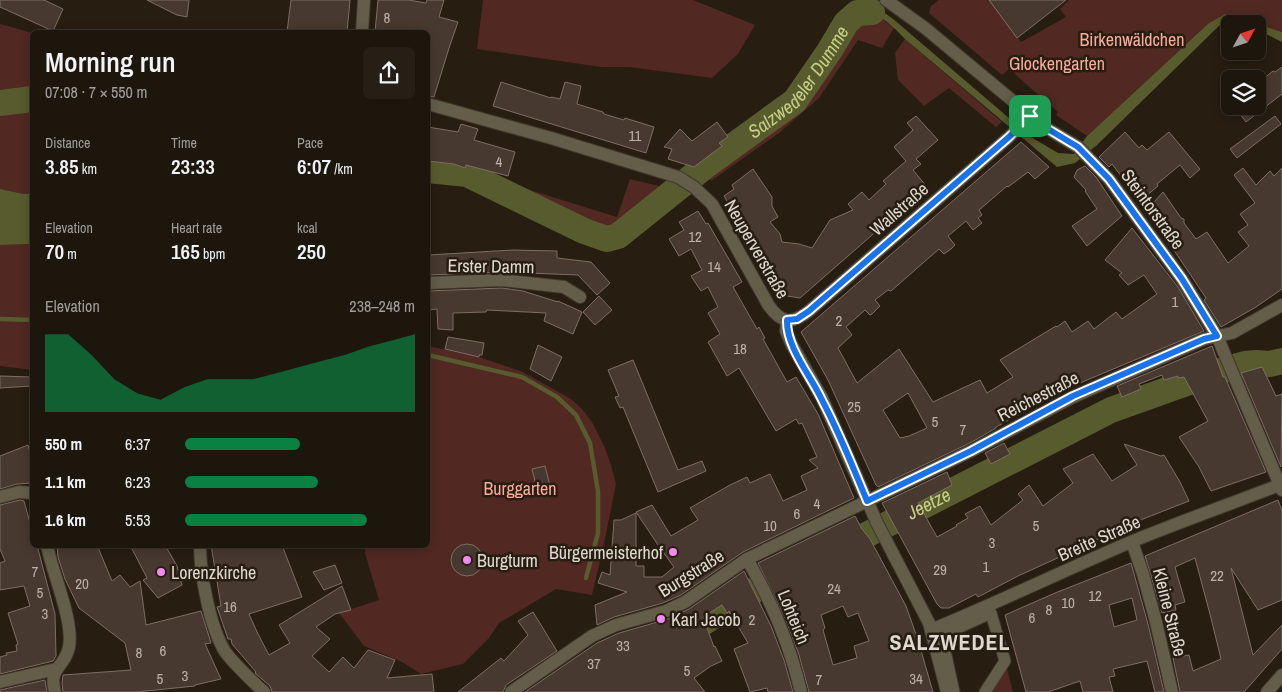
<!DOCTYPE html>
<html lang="en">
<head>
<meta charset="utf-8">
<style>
  :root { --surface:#1d160d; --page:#251f16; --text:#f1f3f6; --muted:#a09f9d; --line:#3b352e; --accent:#0b8043 }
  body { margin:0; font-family:"Archivo Narrow",sans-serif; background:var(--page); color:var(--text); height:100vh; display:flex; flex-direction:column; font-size:19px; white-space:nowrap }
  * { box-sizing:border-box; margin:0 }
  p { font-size:16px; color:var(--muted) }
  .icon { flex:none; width:28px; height:28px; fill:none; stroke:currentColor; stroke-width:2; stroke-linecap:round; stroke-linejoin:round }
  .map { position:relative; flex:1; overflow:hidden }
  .details { position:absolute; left:30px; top:30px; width:400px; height:518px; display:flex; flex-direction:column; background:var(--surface); border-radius:8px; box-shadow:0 2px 12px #0003,0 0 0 1px var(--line) }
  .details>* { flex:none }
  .needle { width:32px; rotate:50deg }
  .buttons { position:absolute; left:1221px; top:15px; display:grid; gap:10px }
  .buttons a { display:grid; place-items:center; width:45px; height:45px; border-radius:8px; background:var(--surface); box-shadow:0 2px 12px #0003,0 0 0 1px var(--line); font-size:25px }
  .pin { position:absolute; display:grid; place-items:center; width:42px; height:42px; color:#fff; margin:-21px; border-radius:10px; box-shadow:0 2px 8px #0006 }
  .round { display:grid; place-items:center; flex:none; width:52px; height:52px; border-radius:8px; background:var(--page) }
  .overview { display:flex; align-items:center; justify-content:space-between; height:85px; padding:0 15px }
  h1 { font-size:28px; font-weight:600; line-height:38px }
  .metrics { display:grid; grid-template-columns:repeat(3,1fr); gap:8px; height:85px; padding:5px 15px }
  .metrics div { display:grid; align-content:center }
  .metrics b { font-size:21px; font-weight:600 }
  .metrics small { font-size:14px; font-weight:400 }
  .metrics p { font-size:14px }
  .chart { height:140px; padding:10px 15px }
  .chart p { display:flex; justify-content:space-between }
  .chart svg { width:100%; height:90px; margin-top:5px; fill:var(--accent); opacity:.7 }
  ul { padding:0 15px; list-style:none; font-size:16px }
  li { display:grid; grid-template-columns:80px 60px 1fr; align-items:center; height:38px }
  li i { height:12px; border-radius:6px; background:var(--accent) }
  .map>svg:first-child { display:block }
  .green { fill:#512822 }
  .water { fill:#575b2d }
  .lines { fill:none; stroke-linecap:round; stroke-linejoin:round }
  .stream { stroke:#575b2d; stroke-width:4.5 }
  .river { stroke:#575b2d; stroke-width:26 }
  .building { fill:#483930; stroke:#7f6d64; fill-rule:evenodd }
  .pedestrian-casing { stroke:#41372c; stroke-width:13 }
  .minor-casing { stroke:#41372c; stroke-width:14 }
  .tertiary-casing { stroke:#41372c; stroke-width:14 }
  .pedestrian { stroke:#635d4a; stroke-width:11 }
  .minor { stroke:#635d4a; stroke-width:12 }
  .tertiary { stroke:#635d4a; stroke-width:12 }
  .route-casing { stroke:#fff; stroke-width:10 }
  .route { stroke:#1a73e8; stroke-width:6 }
  .poi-dot { fill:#f38af1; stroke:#271d11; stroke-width:2 }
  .labels { text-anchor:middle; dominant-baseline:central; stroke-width:5; stroke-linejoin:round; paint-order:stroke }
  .number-label { font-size:15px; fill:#bab1a9 }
  .park-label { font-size:18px; fill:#fcac9f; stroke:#271d11 }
  .street-label { font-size:18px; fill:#e0d9d1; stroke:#271d11 }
  .poi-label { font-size:18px; fill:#e0d9d1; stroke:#271d11; text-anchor:start }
  .water-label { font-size:19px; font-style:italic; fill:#c6cd83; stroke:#271d11 }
  .district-label { font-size:22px; font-weight:bold; letter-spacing:1px; fill:#e0d9d1; stroke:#271d11 }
</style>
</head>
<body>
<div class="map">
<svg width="1282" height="692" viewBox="0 0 1282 692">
  <rect width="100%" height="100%" fill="#271d11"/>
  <g class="green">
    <polygon points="483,0 693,0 755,25 738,54 712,78 629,67 601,67 477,49"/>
    <polygon points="939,0 990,0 1021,42 1066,17 1060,9 1069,0 1282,0 1282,32 1225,14 1209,23 1087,136 1056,115 1058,112 1009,69 1002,75 929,13 931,6"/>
    <polygon points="876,15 894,28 882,48 858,40 819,98 779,133 711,181 701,164 794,95 846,27 861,16"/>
    <polygon points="0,24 32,33 32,193 24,194 0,189"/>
    <polygon points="905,39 1002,122 996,127 949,88 924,106 898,80 895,53"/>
    <polygon points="630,179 659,186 677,194 625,241 604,245 558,224 513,200 504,198 507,183 617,217"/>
    <polygon points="32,244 32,370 0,366 0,245"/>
    <polygon points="428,346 479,357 523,372 571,399 582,409 592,422 605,448 611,465 616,484 605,539 592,595 556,589 499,623 489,638 463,664 421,674 402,662 364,646 339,613 379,600 365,553 366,545 428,545"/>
    <polygon points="1005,661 1013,692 985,692"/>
  </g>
  <g class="water">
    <path d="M864,6l13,2 15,10 139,119 27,16 16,1 13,-18 122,-113 16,-9 57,18v10l-24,-12v-6l-35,-2 -126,123 -22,18 -18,4 -152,-128c-11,-11 -29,-32 -46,-22 -9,5 -9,10 -21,10l9,-15z"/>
    <polygon points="0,189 24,194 32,193 32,244 0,245"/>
  </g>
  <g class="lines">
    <g class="stream">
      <polyline points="0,319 32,320"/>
      <polyline points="428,355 522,377 557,397 576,415 590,443 598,491 598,533 586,578"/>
    </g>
    <g class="river">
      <polyline points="0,103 32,99"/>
      <path id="s1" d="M428,170l39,4 117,57 23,8 11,-3 86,-69 91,-66 35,-51 16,-27 11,-10 15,-1"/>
      <path id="s2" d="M835,551l276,-141 109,-39 25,-7 11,-1 14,1 12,-3"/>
      <polyline points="674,641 766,583 788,573"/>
    </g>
  </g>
  <g class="building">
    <polygon points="0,0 44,0 63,9 53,31 0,7"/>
    <polygon points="147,0 189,0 187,17 177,15"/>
    <polygon points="291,0 350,0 347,32 287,32"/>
    <polygon points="378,0 409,0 426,3 427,0 444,0 439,17 458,22 449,48 434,97 428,96 428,32 375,32"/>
    <polygon points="989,0 1066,0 1017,38"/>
    <polygon points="1282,67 1282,94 1246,122 1234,106 1258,106 1258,83 1273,71 1275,72"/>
    <polygon points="501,82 551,98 551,97 560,99 565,82 581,86 577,104 603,112 604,114 624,120 625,118 654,127 646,153 493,106"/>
    <polygon points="916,116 938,140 916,159 921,164 913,170 927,187 800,298 781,295 724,196 734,189 732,185 753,169 772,197 772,206 778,217 770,222 780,234 782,242 799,244 812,248 830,220 853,210 848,204 862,192 869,200 886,184 883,181 906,161 894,147 913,130 907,123"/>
    <polygon points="1275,116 1281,124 1237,158 1230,149"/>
    <polygon points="717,122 728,137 719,143 722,146 694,167 668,159 672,149 664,147 680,129 692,141"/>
    <polygon points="461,124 478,129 474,140 515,152 508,176 466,165 465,168 454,164 428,161 428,127 458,132"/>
    <polygon points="1125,132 1139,148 1142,145 1147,150 1169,132 1200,169 1190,178 1180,165 1157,184 1158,186 1140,201 1112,164 1109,167 1099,157"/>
    <path d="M1021,142l28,25 -14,12 -7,-7 -20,15 -1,-1 -28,24 3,5 -4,3 4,5 -9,7 -7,-9 -18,15 7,9 -4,4 -7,5 -5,-5 -48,42 -3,-1 -13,10 5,6 -8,8 -2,1 -5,-5 -19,17 6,8 -14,13 19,35 42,-34 34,53 47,-22 7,13 26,-16 -13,-17 56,-34 1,1 8,-6 7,11 16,-11 6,8 22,-17 6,7 35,-25 -13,-19 -16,10 -9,-10 3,-2 -17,-13 27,-32 46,59 26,44 -136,57 -72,39v1l-24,14 -94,45 -2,-2 -48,-105 -27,-48zM908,393l19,35 -18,8 -9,2 -17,-28z"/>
    <polygon points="1085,166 1096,177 1122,216 1087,246 1072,226 1097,209 1085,191 1086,190 1074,177 1077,170"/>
    <polygon points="1243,168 1256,185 1270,171 1274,176 1282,168 1282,289 1256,307 1221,327 1204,300 1206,298 1147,210 1163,192 1181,218 1184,219 1184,223 1196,239 1207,232 1228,263 1249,246 1238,232 1248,225 1240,214 1255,203 1234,175"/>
    <polygon points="698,211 706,224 708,223 742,282 733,287 757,329 759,327 765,338 763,339 787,382 796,377 818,414 854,498 743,552 681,595 663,603 614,617 597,625 595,605 627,592 598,583 602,572 610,575 614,520 621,520 636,513 636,566 644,566 644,577 662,577 674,567 660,548 636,512 652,505 671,536 698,520 690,508 730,485 747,477 750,483 770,474 783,501 807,490 801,476 818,468 809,460 817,457 802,423 799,424 796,419 776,431 739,368 727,376 708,342 720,334 708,313 718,307 708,287 701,291 691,276 702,270 691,249 679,256 669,239 684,230 679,222"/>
    <polygon points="513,250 557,251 557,258 591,262 610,283 597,295 578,275 502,272 428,275 428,255"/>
    <polygon points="502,288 523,291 558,302 558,301 582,312 573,334 544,321 546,313 487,310 486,312 453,313 453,330 438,329 437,309 428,310 428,291"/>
    <polygon points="599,296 612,310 595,325 583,312"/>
    <polygon points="448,337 484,343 482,355 479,355 479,357 445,349"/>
    <polygon points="538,345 562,357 551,381 530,369"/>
    <polygon points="1212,346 1223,377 1225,377 1266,472 1211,491 1199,467 1179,437 1208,421 1184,377 1178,378 1178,376 1164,380 1162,375 1139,384 1141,389 1122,397 1117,386"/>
    <polygon points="633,360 678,470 702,461 706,471 658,492 623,407 620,408 615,397 619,396 608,370"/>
    <polygon points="1262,367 1276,396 1282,394 1281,467 1241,373"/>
    <polygon points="0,376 32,377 32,386 0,388"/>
    <polygon points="1004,443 1010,454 991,464 985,453"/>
    <polygon points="1124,444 1161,456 1164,455 1180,482 1189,501 1143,519 1018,576 978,597 976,594 949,608 941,608 937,604 882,503 947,472 952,485 918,503 937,537 957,526 956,525 968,518 965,514 980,506 991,525 1023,500 1018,494 1029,485 1043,506 1073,483 1063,469 1093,454 1112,481 1137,465"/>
    <polygon points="28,445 32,460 32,483 17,484 0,489 0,456"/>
    <polygon points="545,466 550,486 537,489 532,469"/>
    <polygon points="20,500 24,501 32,530 32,545 37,545 55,614 56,656 53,661 0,674 0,657 7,655 6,653 17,651 16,645 18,644 8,613 30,606 24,586 0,590 0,563 5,561 0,549 0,505"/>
    <polygon points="1278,500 1282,511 1282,600 1258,610 1231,568 1253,655 1282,625 1282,649 1244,692 1180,692 1173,658 1189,655 1193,671 1221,659 1211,618 1195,558 1175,567 1185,602 1175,605 1176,610 1162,613 1145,556"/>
    <path d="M855,516l7,13 8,10 36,67 12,34 15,52h-124l-10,-37 -13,-35 -28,-57zM843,606l5,11 10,-4 11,28 -15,5 3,12 -24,7 -10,-35 2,-2 -4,-13z"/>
    <circle cx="467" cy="560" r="16"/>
    <polygon points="57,545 97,545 112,581 120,575 130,587 140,581 146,625 201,611 211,643 205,644 221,679 195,685 195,686 136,692 63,692 62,683 63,675 131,670 125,643 79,608 65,579 58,557"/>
    <polygon points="130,545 165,545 177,566 182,585 158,598 143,580 147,578"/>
    <polygon points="211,545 282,545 302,597 249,614 258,634 269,655 290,643 279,625 342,586 351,610 335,614 316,627 330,639 312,656 329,672 343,657 354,668 368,650 395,660 387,678 432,674 434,692 272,692 270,686 255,673 256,672 232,644 231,639 228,639 217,607 221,606"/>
    <path d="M1131,563l17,61 16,68h-9l-8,-31 -34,8 2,7 -6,1 4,15h-30l-3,-11 -32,11h-22l-21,-77 50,-22zM1132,598l5,22 -23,7 -5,-22z"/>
    <polygon points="335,565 342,583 324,590 313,572"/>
    <polygon points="744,571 771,626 784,660 793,692 768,692 767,688 750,692 734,649 748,643 729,611 727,613 722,605 703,617 714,647 715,646 722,661 711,666 694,678 705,692 525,692 597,643 619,633 668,619 689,609"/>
    <polygon points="533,612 557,651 506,685 503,692 458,692 501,658 504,661 528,635 518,621"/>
    <polygon points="45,680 47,692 0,692 0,690"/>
  </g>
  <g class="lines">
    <g class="pedestrian-casing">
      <polyline id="pedestrian" points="954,692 944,646 945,639 949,632 991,613 1005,661 985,692"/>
    </g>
    <g class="minor-casing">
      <g id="minor">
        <polyline points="886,0 925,28 1043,126 1078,147 1109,179 1182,279 1217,336 1282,490"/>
        <path d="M428,104l123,34 127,39 16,10 18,17 57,102c13,18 23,18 40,5l200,-174 21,-21"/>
        <polyline points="428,283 502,280 564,287 580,297"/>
        <polyline points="787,321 786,331 792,345 822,398 877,523 929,623 947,692"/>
        <polyline points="0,497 19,492 32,493"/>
        <polyline points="1132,542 1143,574 1156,622 1172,692"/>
        <path d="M747,559c24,41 43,86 54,133"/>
        <path d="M931,630c68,-28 134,-60 202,-89 49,-20 100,-38 149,-57"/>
        <polyline points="0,682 56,669"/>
        <polyline points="511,692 592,636 616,625 666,611 685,602 747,559 971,451 1073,397 1204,339 1232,333 1282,305"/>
        <polyline points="1267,692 1282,675"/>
      </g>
    </g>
    <g class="tertiary-casing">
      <g id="tertiary">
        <polyline points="362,32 364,0"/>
        <path d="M47,545c5,28 27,75 22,102 -4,21 -21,20 -14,45"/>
        <path d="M200,545c0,29 10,84 26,108 11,14 25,27 38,39"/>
      </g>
    </g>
    <use href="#pedestrian" class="pedestrian"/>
    <use href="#minor" class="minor"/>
    <use href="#tertiary" class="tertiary"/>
  </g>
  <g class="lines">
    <g class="route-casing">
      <path id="route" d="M1030,116l13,10 35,21 31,32 73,100 35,57 -13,3 -131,57 -102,55 -104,50c-14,-34 -28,-69 -45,-101 -11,-24 -36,-53 -35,-80l10,-1 12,-8 200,-174z"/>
    </g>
    <use href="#route" class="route"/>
  </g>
  <g class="poi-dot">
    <circle cx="673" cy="552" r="5"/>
    <circle cx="467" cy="560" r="5"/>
    <circle cx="161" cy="572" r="5"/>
    <circle cx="661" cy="619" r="5"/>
  </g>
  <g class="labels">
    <g class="number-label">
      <text x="387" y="17">8</text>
      <text x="635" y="135">11</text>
      <text x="499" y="161">4</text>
      <text x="695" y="236">12</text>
      <text x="714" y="266">14</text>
      <text x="1175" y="301">1</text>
      <text x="839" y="320">2</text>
      <text x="740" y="348">18</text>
      <text x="854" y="406">25</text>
      <text x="935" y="421">5</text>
      <text x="963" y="429">7</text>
      <text x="817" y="503">4</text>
      <text x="797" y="513">6</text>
      <text x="770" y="525">10</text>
      <text x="1036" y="525">5</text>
      <text x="992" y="542">3</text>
      <text x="986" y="566">1</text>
      <text x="940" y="569">29</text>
      <text x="35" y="571">7</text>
      <text x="1217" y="575">22</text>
      <text x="82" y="583">20</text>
      <text x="834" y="588">24</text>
      <text x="40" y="592">5</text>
      <text x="1095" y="595">12</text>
      <text x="1068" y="602">10</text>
      <text x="230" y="606">16</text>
      <text x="1049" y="609">8</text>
      <text x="45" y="613">3</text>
      <text x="1032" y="617">6</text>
      <text x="752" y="619">2</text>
      <text x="623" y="645">33</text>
      <text x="163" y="650">6</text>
      <text x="139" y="652">8</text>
      <text x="594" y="663">37</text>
      <text x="687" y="670">5</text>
      <text x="185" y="675">3</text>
      <text x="160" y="678">5</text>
      <text x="916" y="678">34</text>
      <text x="819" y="679">7</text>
    </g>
    <g class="park-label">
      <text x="1132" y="39">Birkenwäldchen</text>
      <text x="1057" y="63">Glockengarten</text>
      <text x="520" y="488">Burggarten</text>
    </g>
    <g class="street-label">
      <text transform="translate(899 209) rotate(-41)">Wallstraße</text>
      <text transform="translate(1153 209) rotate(54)">Steintorstraße</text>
      <text transform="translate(757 249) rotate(60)">Neuperverstraße</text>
      <text transform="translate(491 266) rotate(1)">Erster Damm</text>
      <text transform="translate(1038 396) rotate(-27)">Reichestraße</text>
      <text transform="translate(1099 538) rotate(-24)">Breite Straße</text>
      <text transform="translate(691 573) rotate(-32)">Burgstraße</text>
      <text transform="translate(1170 612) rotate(76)">Kleine Straße</text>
      <text transform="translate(794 617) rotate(68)">Lohteich</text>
    </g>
    <g class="poi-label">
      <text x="663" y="552" text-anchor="end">Bürgermeisterhof</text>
      <text x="477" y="560">Burgturm</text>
      <text x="171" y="572">Lorenzkirche</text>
      <text x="671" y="619">Karl Jacob</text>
    </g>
    <g class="water-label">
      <text stroke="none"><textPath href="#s1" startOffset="444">Salzwedeler Dumme</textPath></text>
      <text stroke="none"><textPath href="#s2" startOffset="105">Jeetze</textPath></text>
    </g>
    <g class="district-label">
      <text x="950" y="642">SALZWEDEL</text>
    </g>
  </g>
</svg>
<div class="buttons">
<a><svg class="needle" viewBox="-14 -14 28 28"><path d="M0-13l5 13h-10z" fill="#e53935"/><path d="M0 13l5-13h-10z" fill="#a09f9d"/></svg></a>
<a><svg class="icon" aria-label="layers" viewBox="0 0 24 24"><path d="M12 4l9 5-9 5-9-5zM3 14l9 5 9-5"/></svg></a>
</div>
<div class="pin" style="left:1030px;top:116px;background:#1e9e55"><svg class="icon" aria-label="arrive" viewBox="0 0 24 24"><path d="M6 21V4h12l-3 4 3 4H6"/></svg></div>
<section class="details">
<div class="overview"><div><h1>Morning run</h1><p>07:08 · 7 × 550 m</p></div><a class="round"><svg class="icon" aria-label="share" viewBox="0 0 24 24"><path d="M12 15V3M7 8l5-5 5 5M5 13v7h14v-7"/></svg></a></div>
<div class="metrics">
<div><p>Distance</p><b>3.85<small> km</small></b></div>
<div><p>Time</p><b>23:33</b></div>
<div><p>Pace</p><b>6:07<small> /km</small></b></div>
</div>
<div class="metrics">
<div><p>Elevation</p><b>70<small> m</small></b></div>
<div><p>Heart rate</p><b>165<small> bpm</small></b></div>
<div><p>kcal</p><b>250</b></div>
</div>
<div class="chart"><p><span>Elevation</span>238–248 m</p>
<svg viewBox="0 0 160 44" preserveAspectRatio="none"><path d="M0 44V6L10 6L20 16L30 28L40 35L50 38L60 32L70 28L80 28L90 28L100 25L110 22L120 19L130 16L140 12L150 9L160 6V44z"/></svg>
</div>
<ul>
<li><b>550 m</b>6:37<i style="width:50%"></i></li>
<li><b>1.1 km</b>6:23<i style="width:58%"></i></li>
<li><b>1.6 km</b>5:53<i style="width:79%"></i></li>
</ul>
</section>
</div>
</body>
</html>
